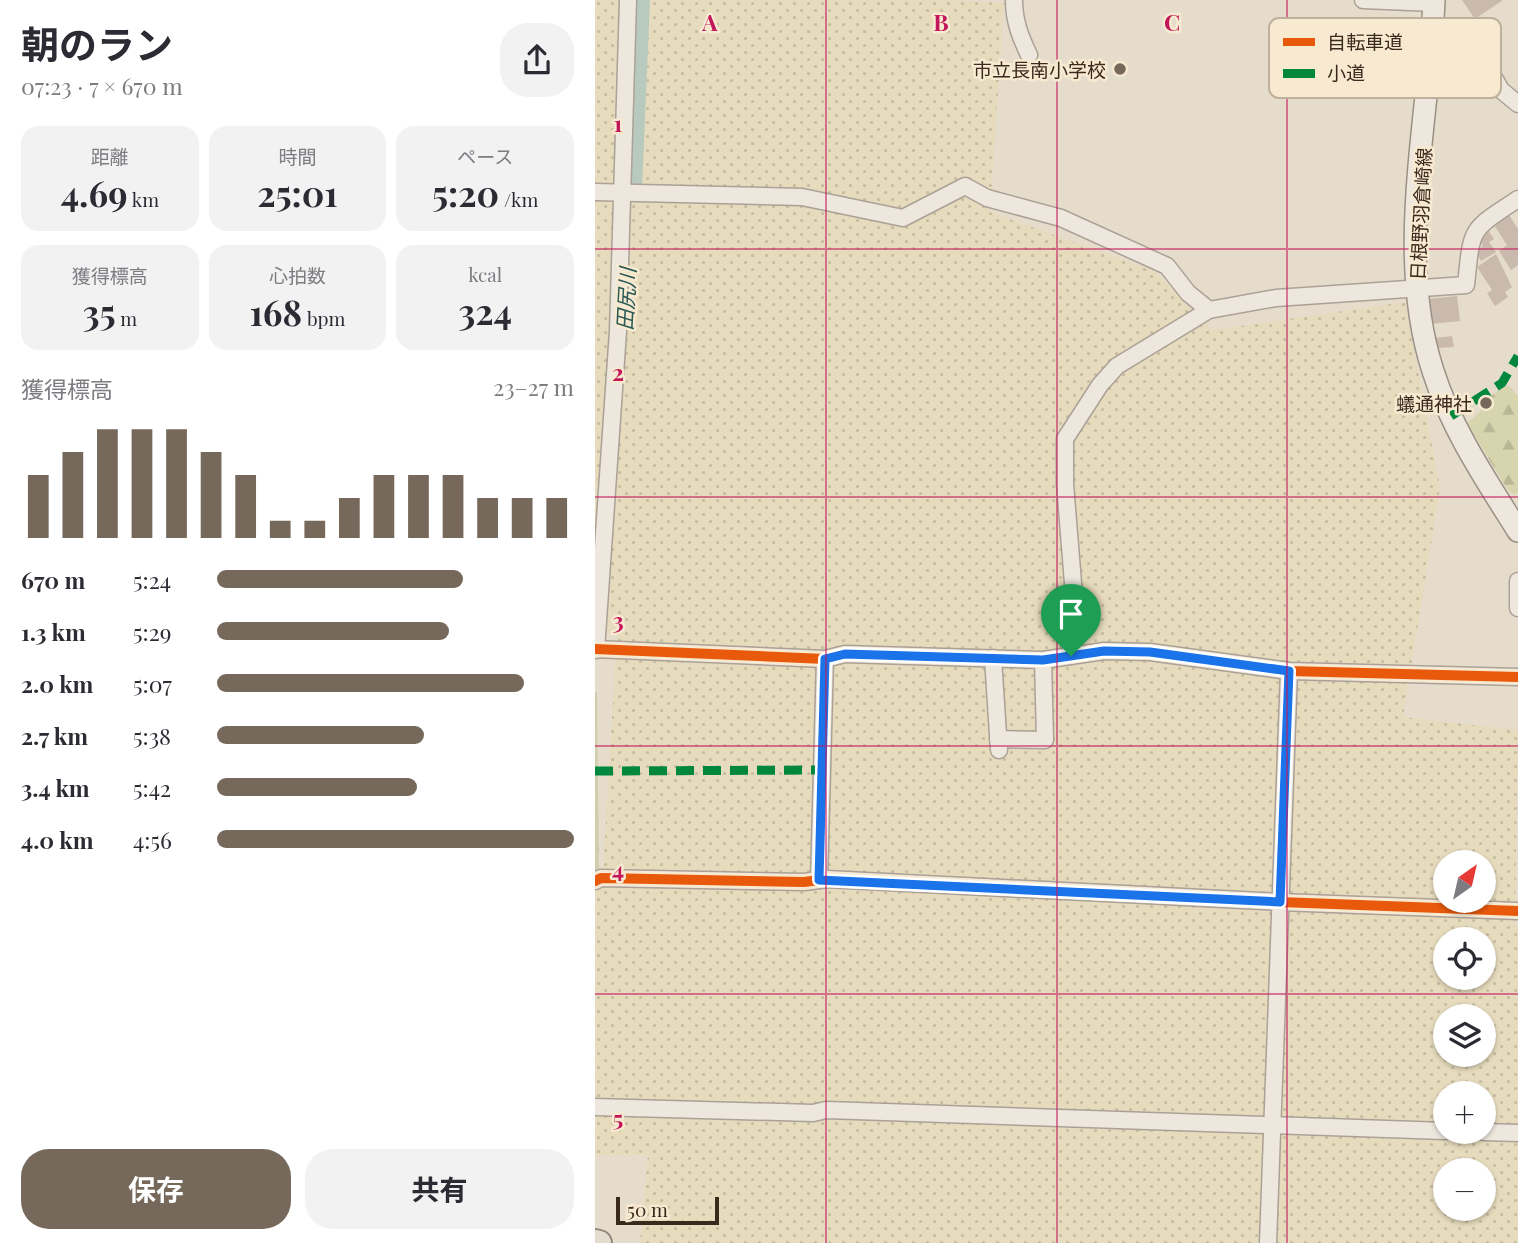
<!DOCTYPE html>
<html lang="ja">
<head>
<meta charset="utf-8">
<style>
  :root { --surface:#fff; --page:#f2f2f3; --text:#2b2b33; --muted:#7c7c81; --accent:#76685a }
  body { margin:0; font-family:"Playfair Display","Noto Sans JP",serif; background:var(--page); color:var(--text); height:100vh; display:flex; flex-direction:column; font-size:26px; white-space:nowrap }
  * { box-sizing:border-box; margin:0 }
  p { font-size:23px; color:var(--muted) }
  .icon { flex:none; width:38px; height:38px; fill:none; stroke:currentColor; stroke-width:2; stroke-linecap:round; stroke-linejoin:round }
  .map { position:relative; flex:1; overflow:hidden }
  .sheet { display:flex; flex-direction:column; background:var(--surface); width:595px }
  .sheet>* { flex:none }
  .needle { width:46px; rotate:34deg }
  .controls { position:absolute; left:838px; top:850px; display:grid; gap:14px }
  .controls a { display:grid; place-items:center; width:63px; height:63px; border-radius:50%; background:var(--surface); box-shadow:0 2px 5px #0004; font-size:35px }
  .scale { position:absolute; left:21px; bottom:18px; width:103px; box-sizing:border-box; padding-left:7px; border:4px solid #3a291d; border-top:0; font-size:19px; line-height:24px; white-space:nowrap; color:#3a291d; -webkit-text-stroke:5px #f7ead1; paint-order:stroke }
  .pin { position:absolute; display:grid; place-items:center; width:60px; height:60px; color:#fff; margin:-72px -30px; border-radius:50% 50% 50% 0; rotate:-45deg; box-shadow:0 0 7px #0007 }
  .pin .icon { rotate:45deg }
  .round { display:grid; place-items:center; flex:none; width:74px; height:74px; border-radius:28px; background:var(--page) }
  .headline { display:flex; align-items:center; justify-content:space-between; height:119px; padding:0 21px }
  h1 { font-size:38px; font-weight:700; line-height:52px }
  .metrics { display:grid; grid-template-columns:repeat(3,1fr); gap:10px; height:119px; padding:7px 21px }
  .metrics div { display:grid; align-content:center; border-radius:18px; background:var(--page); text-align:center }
  .metrics b { font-size:35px; font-weight:700 }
  .metrics small { font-size:19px; font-weight:400 }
  .metrics p { font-size:19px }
  .chart { height:196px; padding:14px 21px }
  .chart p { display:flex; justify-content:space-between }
  .chart svg { width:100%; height:126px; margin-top:7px; stroke:var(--accent); stroke-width:6 }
  .action { display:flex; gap:14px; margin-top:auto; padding:14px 21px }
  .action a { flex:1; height:80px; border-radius:28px; background:var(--accent); color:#fff; font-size:28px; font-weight:700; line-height:80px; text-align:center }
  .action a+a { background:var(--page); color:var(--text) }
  ul { padding:0 21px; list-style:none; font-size:23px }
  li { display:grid; grid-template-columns:112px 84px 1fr; align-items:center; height:52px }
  li i { height:18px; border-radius:9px; background:var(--accent) }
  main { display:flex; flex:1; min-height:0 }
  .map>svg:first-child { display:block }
  .farmland { fill:url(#farmland-dots); fill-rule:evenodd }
  .forest { fill:url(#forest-firs) }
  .cemetery { fill:url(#cemetery-stones) }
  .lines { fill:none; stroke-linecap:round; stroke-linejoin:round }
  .river { stroke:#b8cabe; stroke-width:24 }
  .building { fill:#c9baad }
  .minor-casing { stroke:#aba196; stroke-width:19 }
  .secondary-casing { stroke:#9a9185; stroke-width:24 }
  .primary-casing { stroke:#90877c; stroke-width:28 }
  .minor { stroke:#ede7de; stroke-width:16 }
  .secondary { stroke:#ede7de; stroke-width:21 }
  .primary { stroke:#e4ddcf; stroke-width:24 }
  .quiet { stroke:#00873e; stroke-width:9; stroke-dasharray:18 9; stroke-linecap:butt }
  .cycleway-casing { stroke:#f7ead1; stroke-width:15 }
  .cycleway { stroke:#e8590c; stroke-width:10 }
  .route-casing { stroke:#fff; stroke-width:14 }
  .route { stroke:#1a73e8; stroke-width:9 }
  .grid { fill:none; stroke:#c2185b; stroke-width:2; stroke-opacity:0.55 }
  .poi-dot { fill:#76685a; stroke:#f7ead1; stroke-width:2.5 }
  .labels { text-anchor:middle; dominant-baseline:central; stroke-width:5; stroke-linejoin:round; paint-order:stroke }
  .poi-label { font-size:19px; fill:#3a291d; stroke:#f7ead1; text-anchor:end }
  .street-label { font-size:19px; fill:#3a291d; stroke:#f7ead1 }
  .water-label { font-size:21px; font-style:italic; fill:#2b5a55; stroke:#f7ead1 }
  .key { fill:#f7ead1; stroke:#beb09b; stroke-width:2 }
  .key-label { font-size:19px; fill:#3a291d }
  .grid-label { font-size:23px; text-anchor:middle; font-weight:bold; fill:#c2185b; stroke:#f7ead1; stroke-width:5; stroke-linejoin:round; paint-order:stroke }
</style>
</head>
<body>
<main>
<section class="sheet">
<div class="headline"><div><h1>朝のラン</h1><p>07:23 · 7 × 670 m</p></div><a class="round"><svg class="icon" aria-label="share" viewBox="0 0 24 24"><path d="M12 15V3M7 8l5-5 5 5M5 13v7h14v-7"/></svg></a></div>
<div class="metrics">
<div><p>距離</p><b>4.69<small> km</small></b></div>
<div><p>時間</p><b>25:01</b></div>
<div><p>ペース</p><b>5:20<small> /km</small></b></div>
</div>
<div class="metrics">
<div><p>獲得標高</p><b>35<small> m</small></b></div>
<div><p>心拍数</p><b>168<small> bpm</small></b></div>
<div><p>kcal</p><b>324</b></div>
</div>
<div class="chart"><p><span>獲得標高</span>23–27 m</p>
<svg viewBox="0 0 160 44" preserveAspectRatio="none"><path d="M5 44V22M15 44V14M25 44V6M35 44V6M45 44V6M55 44V14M65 44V22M75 44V38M85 44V38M95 44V30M105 44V22M115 44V22M125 44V22M135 44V30M145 44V30M155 44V30"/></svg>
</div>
<ul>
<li><b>670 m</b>5:24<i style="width:69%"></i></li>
<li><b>1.3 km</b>5:29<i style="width:65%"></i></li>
<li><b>2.0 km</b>5:07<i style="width:86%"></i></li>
<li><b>2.7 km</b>5:38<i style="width:58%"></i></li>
<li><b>3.4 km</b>5:42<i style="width:56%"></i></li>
<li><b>4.0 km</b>4:56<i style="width:100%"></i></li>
</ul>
<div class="action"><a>保存</a><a>共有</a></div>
</section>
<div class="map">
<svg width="923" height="1243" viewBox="0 0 923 1243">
  <defs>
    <pattern id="farmland-dots" width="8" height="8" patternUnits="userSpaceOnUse" patternTransform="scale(1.75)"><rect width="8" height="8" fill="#e6dbbc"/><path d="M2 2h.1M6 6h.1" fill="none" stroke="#c6bca1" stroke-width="1.8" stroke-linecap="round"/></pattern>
    <pattern id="forest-firs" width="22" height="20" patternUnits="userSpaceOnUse" patternTransform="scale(1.75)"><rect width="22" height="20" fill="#d7d5ae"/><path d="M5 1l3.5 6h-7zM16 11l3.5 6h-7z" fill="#b9b795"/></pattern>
    <pattern id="cemetery-stones" width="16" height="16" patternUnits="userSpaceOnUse" patternTransform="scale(1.75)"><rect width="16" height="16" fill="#d1cead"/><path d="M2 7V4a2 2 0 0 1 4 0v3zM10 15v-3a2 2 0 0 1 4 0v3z" fill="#b4b194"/></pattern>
  </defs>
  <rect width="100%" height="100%" fill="#e6dccc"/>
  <path class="farmland" d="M0,0h353l56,3 -14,209 164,59 59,59 192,-28 35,186 -37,229 115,13 -3,196h3v317h-878l8,-88h-53v-267h7l15,-254 -22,-1zM850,863h39v38h-39zM850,940h39v38h-39zM850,1017h39v38h-39zM850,1094h39v38h-39zM850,1171h39v38h-39z"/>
  <polygon class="forest" points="910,386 914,386 923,396 923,492 919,495 912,489 872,423 885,412 887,402"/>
  <polygon class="cemetery" points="0,692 2,692 4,872 0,872"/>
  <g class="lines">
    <polyline class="river" points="35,189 43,0"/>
  </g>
  <g class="building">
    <polygon points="867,0 908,0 880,19"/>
    <polygon points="914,215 923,229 923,265 916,270 904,251 912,245 899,225"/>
    <polygon points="893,230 899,239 894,242 901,252 886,261 881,251 888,246 882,237"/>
    <polygon points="901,254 917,287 910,292 913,297 900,306 892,293 897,290 882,267"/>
    <polygon points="862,296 865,321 835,324 832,299"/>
    <polygon points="857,336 859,347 841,348 840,338"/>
  </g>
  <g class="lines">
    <g class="minor-casing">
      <g id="minor">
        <path d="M419,0c0,21 6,36 15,55"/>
        <polyline points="768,0 839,3"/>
        <polyline points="838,29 890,62 906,90 923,104"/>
        <polyline points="0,192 207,197 308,218 370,186 392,198 466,218 572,266 593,293 614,310"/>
        <polyline points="923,581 923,608"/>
        <polyline points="0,649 230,659 250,654 448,660 509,651 555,652 694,671 923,677"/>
        <polyline points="1,650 23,331 33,0"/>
        <path d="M476,656l2,-73 -8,-99v-45l35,-54 17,-19 92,-56 67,-12 190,-13c6,-58 3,-54 52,-86"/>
        <polyline points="398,658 404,750"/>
        <polyline points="403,739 450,740 448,660"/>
        <polyline points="224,880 230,659"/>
        <polyline points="0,881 6,878 209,882 232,879 685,902 923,911"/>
        <polyline points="0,1107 218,1113 231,1110 850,1131"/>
        <polyline points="889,1132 923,1133"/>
        <polyline points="673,1243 694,671"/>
      </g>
    </g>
    <g class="secondary-casing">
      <path id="secondary" d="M839,0c-5,120 -39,255 -1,371 18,57 53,109 85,160"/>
    </g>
    <g class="primary-casing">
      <polyline id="primary" points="0,1242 4,1243"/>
    </g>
    <use href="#minor" class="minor"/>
    <use href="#secondary" class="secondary"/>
    <use href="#primary" class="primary"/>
    <g class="quiet">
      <polyline points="856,416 907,383 923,356"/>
      <polyline points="0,771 227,770"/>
    </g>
    <g class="cycleway-casing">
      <g id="cycleway">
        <polyline points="0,649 230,659 250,654 448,660 509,651 555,652 694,671 923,677"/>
        <polyline points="0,881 6,878 209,882 232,879 685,902 923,911"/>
      </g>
    </g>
    <use href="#cycleway" class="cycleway"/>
  </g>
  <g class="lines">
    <g class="route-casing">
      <polygon id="route" points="509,651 555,652 694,671 685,902 224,880 230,659 250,654 448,660"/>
    </g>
    <use href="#route" class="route"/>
  </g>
  <path class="grid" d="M231,0v1243M462,0v1243M692,0v1243M0,249h923M0,497h923M0,746h923M0,994h923"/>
  <g class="poi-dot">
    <circle cx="525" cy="69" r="7"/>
    <circle cx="891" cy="403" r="7"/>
  </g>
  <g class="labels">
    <g class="poi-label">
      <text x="511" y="69">市立長南小学校</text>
      <text x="877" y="403">蟻通神社</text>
    </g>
    <g class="street-label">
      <text transform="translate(825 214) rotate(-87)">日根野羽倉崎線</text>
    </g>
    <g class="water-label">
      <text transform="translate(30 299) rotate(-87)">田尻川</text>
    </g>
  </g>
  <rect x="674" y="18" width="232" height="80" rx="10" class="key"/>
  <rect x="688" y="38" width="32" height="8" fill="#e8590c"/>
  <rect x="688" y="69" width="32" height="9" fill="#00873e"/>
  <g class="key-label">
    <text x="732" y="49">自転車道</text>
    <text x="732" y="80">小道</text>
  </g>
  <g class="grid-label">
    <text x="115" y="31">A</text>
    <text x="346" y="31">B</text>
    <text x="577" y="31">C</text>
    <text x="23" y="132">1</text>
    <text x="23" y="381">2</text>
    <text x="23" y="629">3</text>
    <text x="23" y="878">4</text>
    <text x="23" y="1127">5</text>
  </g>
</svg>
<div class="controls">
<a><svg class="needle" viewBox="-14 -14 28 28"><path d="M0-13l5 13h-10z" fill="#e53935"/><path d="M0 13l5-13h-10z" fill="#7c7c81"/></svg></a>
<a><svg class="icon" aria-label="locate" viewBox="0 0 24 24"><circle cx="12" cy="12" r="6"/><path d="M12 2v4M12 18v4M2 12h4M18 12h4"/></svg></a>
<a><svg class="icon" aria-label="layers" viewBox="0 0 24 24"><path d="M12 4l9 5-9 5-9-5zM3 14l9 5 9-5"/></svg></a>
<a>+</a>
<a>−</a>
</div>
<div class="scale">50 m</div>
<div class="pin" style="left:476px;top:656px;background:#1e9e55"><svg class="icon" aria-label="arrive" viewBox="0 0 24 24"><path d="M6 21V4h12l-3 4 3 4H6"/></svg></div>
</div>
</main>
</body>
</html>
